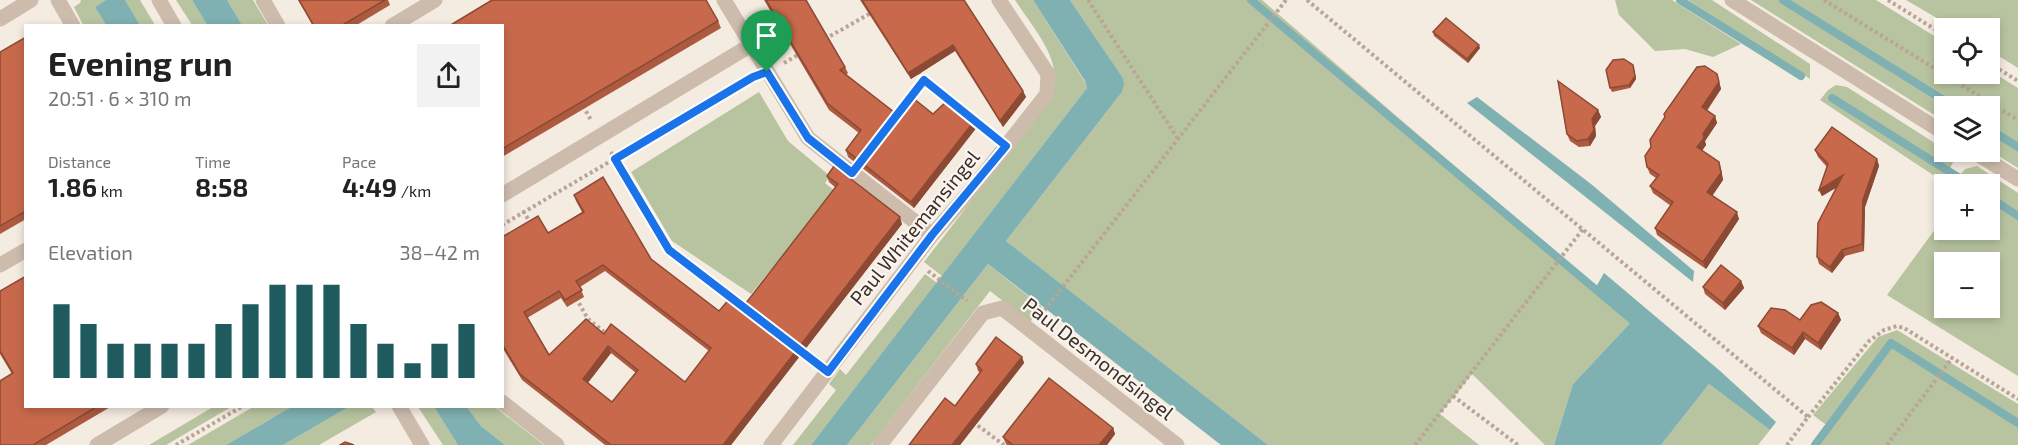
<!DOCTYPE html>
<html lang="en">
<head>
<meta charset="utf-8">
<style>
  :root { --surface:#fff; --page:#f2f2f2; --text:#222; --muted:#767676; --accent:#1f5a5e }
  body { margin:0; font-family:"Exo 2",sans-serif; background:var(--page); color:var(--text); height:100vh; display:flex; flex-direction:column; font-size:22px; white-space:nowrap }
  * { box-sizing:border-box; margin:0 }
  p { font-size:20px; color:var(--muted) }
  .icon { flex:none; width:33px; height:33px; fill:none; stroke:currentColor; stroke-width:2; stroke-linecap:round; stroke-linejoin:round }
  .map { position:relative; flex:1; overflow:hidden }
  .side { position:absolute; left:24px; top:24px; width:480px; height:384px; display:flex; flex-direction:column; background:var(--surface); border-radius:0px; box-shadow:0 3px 9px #0003 }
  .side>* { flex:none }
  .tools { position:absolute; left:1934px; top:18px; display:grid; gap:12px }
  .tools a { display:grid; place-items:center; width:66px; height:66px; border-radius:0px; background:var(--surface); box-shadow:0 3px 9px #0003; font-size:30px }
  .pin { position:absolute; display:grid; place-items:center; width:51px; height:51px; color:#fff; margin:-62px -26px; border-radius:50% 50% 50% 0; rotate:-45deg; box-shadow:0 0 6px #0007 }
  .pin .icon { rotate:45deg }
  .round { display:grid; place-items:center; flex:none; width:63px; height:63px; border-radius:0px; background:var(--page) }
  .head { display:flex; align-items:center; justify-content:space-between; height:102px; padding:0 24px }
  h1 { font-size:33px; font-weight:700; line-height:45px }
  .figures { display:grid; grid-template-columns:repeat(3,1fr); gap:9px; height:102px; padding:6px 24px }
  .figures div { display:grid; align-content:center }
  .figures b { font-size:26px; font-weight:700 }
  .figures small { font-size:16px; font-weight:400 }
  .figures p { font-size:16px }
  .chart { height:168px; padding:12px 24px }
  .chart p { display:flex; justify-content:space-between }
  .chart svg { width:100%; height:108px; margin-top:6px; stroke:var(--accent); stroke-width:6 }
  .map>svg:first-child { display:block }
  .green { fill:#b8c4a0; fill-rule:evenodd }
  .water { fill:#7fb0b2 }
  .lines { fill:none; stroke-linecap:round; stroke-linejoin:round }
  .stream { stroke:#7fb0b2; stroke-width:8 }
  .path { stroke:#b9a596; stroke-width:4; stroke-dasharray:3 3; stroke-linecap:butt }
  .pedestrian { stroke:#cdbbac; stroke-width:15 }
  .minor { stroke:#cdbbac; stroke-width:15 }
  .tertiary { stroke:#cdbbac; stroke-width:15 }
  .wall { fill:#ac5a40; fill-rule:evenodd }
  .shaded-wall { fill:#8c4a34 }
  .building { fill:#c8694b; stroke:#8c4a34; stroke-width:1.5; fill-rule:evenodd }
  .route-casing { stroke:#fff; stroke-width:12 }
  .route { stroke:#1a73e8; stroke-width:8 }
  .labels { text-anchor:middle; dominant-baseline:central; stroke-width:4.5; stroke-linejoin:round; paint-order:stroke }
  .street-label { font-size:20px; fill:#3b302b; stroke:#fbf5ee }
</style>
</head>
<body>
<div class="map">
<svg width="2018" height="445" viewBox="0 0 2018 445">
  <rect width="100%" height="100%" fill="#f4ebe1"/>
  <g class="green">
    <polygon points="81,0 106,0 95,7 106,25 83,25 74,7 80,3"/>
    <polygon points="125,0 140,0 155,25 140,25"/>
    <polygon points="176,0 192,0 207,25 192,25"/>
    <polygon points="227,0 253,0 268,25 242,25"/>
    <path d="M1015,0h18l52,82 2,6 -145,188 -18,-14 127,-164c15,-36 -17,-68 -36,-98z"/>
    <polygon points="1070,0 1262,0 1633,320 1573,384 1554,445 1545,445 1472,374 1440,414 1479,445 1268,445 1006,241 1122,92 1123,78"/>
    <polygon points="1615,0 1672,0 1741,44 1713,57 1685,49 1655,51 1619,15"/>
    <polygon points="1688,0 1712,0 1810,64 1810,79"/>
    <polygon points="1751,0 1876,0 1944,42 1944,74 1989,74 1989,70 2018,88 2018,168 1989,150 1989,106 1944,106 1944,121"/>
    <polygon points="1906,0 2018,0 2018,68 1989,50 1989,28 1954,28"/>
    <polygon points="1836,85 1847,87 1944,149 1944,152 1956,157 1950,168 1939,179 1820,100 1828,90"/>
    <polygon points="759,92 788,141 830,176 825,183 835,191 751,294 672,241 631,172"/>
    <path d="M1977,166l41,27v183l-131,-81 57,-78v13h45v-46h-37l13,-15zM1944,262h45v46h-45z"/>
    <polygon points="988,264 1042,307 1030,322 990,291 871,445 847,445"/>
    <polygon points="925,274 937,283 811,445 793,445 836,390 829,384 840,369 846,375"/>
    <polygon points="1897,330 2018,404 2018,445 1816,445 1829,427 1813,415 1878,337"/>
    <polygon points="1709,384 1770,430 1758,445 1661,445"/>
    <polygon points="348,406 372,407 376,412 319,445 283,445"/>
    <polygon points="213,407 231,407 166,445 149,445"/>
    <polygon points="253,407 291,407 226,445 188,445"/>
    <polygon points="418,407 434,407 458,445 443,445"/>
    <polygon points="467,407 495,407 544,445 505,445 481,426"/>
  </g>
  <g class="water">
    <polygon points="106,0 125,0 140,25 106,25 95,7"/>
    <polygon points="192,0 227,0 242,25 207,25"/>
    <polygon points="1033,0 1070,0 1123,78 1124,84 1122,92 1006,241 1268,445 1221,445 988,264 847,445 811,445 1087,88 1085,81"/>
    <polygon points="1477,97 1591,184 1694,271 1693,282 1467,103"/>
    <polygon points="1604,273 1719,370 1776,422 1770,430 1709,384 1661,445 1554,445 1573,384 1633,320 1596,287"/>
    <polygon points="291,407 348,407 283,445 226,445"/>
    <polygon points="434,407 467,407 481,426 505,445 458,445"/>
  </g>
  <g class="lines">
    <g class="stream">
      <polyline points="1251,0 1638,325"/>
      <polyline points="1680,0 1801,76"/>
      <polyline points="1783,0 1953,106"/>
      <polyline points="1832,98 1969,184"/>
      <polyline points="1989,129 2018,147"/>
      <polyline points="1989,197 2018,216"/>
      <polyline points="1815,445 1891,343 2018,423"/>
    </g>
    <g class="path">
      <polyline points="1088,0 1178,139"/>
      <polyline points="1307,0 1808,417 1787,445"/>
      <polyline points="1824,0 2018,120"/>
      <polyline points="1888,0 1944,35"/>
      <polyline points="825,39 871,13"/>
      <polyline points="784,63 801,53"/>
      <polyline points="1989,63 2018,81"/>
      <polyline points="924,80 963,111"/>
      <polyline points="910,98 924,80 918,71"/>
      <polyline points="583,106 591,120"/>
      <polyline points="971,118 991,134"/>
      <polyline points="611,152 669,250 747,309"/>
      <polyline points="523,211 532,225"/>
      <polyline points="502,225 750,79"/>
      <polyline points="928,271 967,301"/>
      <polyline points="576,298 588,319 608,335"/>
      <polyline points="1041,315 1286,0"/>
      <polyline points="800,350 813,360"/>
      <polyline points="1453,396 1518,445"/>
      <polyline points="1808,417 1869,341 1884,330 1897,326 1904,328 2018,399"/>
      <polyline points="973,422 1004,445"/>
      <polyline points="176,445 243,406"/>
      <polyline points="1415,445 1583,229"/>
      <polyline points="1887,445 1952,358"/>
    </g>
    <polyline class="pedestrian" points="0,265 26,250"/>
    <g class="minor">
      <polyline points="58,0 73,26"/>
      <polyline points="159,0 174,26"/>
      <polyline points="263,0 278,26"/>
      <polyline points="724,0 808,138 932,235"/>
      <polyline points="0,19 31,0"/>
      <polyline points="392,26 435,0"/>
      <polyline points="502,195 751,45"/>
      <polyline points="502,402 557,445"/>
      <polyline points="399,406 422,445"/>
      <polyline points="97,445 162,406"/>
      <polyline points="771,445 932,235 973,188 1047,94 1048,74 999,0"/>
      <polyline points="880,445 983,313 1002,308 1177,445"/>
    </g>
    <g class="tertiary">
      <polyline points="1732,0 1944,133"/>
      <polyline points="1974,152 2018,179"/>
    </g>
  </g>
  <g class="wall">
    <polygon points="298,0 388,0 390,5 355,26 313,26"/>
    <polygon points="764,0 806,0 845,67 848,73 846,75 894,112 933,114 977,127 914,208 848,157 846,150 859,133 829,110"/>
    <polygon points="860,0 964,0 1023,91 1026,97 1003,127 955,51 911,79"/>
    <polygon points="718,21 721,28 502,157 502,26"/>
    <polygon points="1433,32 1480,48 1468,63 1434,36"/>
    <polygon points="26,37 26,219 0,234 0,52"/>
    <polygon points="1634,68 1636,79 1630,88 1612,92 1610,88"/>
    <polygon points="1717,74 1721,89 1707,111 1715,116 1717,123 1705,141 1706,145 1702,150 1721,169 1723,180 1712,196 1739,219 1706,269 1657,235 1655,228 1671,206 1653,193 1650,186 1656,178 1650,174 1647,167"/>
    <polygon points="1598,110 1601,117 1595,126 1596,136 1590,146 1579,147 1570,141 1567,134"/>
    <polygon points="1815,150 1877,159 1879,166 1865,207 1864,251 1845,256 1832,273 1819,264 1817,257 1837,187 1822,196 1819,190 1827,167 1818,157"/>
    <path d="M827,176l75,48 -171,221h-126l-83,-65 -20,-33v-110l46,-4 34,-21 -6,-11 -2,-6 77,64 68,52 24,-4 93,-119 -7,-6zM605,271l104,80 -24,31 -81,-48 -55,21 -22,-37 34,-20 6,9 17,-10 -4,-10zM611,353l25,20 -24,29 -24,-19z"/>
    <polygon points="1741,281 1744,288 1725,310 1705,294 1703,287"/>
    <polygon points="0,291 26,406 112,406 46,445 0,445 12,374 0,354"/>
    <polygon points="1838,313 1841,320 1821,350 1805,339 1794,355 1761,333 1758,326 1800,320"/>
    <polygon points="1022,357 1024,363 960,445 909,445 955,406 980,373 978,371 976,364"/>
    <polygon points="1113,428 1115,434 1107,445 1007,445 1006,444 1003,437"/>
  </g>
  <g class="shaded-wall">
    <polygon points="953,45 955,51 911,79 908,73"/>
    <polygon points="1479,45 1480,48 1468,63 1467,59"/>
    <polygon points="1633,65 1636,79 1630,88 1629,85"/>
    <polygon points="1717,74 1721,89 1704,114 1702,107"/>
    <polygon points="1023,91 1026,97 1003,127 1000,121"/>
    <polygon points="1598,110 1601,117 1595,126 1596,136 1590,146 1588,139 1592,119"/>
    <polygon points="1715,116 1717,123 1705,141 1706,145 1700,154 1697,147 1703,134"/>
    <polygon points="975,120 977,127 914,208 911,202"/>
    <polygon points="1877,159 1879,166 1865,207 1864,251 1862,244 1863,200"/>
    <polygon points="1719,162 1721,169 1723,180 1710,199 1707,192"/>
    <polygon points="1843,175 1846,182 1822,196 1819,190"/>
    <polygon points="1737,212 1739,219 1706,269 1703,262"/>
    <polygon points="900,217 902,224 731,445 723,445"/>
    <polygon points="1842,250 1845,256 1832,273 1830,267"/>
    <polygon points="1741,281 1744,288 1725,310 1723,303"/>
    <polygon points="1838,313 1841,320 1821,350 1818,343"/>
    <polygon points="1803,332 1805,339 1794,355 1792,348"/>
    <polygon points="608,346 611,353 585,386 583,379"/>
    <polygon points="1022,357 1024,363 960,445 952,445"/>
    <polygon points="1113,428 1115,434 1107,445 1099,445"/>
  </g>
  <g class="building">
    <polygon points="299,0 385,0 341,26 314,26"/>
    <polygon points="492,0 706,0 718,21 502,149 502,26 449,26"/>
    <polygon points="766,0 806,0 845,67 840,70 894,112 908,94 933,114 948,100 975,120 911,202 846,150 861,130 827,103"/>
    <polygon points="862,0 964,0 1023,91 1000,121 953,45 908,73"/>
    <polygon points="1446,18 1479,45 1467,59 1433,32"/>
    <polygon points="26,37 26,211 0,226 0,52"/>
    <polygon points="1624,59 1633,65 1635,76 1629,85 1610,88 1606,70 1613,60"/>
    <polygon points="1705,66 1717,74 1719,82 1702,107 1715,116 1703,134 1704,138 1697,147 1719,162 1721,173 1707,192 1737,212 1703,262 1655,228 1673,202 1650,186 1659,175 1647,167 1645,156 1651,147 1650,140 1665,117 1664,114 1697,67"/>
    <polygon points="1558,81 1598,110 1592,119 1594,130 1588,139 1577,141 1567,134"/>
    <polygon points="1832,127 1877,159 1863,200 1862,244 1842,250 1830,267 1817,257 1818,223 1843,175 1819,190 1828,164 1815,150"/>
    <path d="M834,166l66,51 -177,228h-112l-91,-71 -18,-30v-107l36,-21 10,17 36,-21 -10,-17 29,-18 48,82 68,52 12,-14 12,10 95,-123 -11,-8zM603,265l108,83 -26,34 -74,-58 -7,10 -18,-15 -37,36 -25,-43 35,-21 6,9 17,-10 -6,-9zM608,346l30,24 -26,32 -29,-23z"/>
    <polygon points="1721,265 1741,281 1723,303 1703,287"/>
    <polygon points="26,276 26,406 98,406 33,445 0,445 0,381 13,373 0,351 0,291"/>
    <polygon points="1821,302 1838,313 1818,343 1803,332 1792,348 1758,326 1771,308 1785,310 1800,320 1811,305"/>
    <polygon points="996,337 1022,357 952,445 909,445 945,398 955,406 982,370 976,364"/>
    <polygon points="1049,378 1113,428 1099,445 1013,445 1003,437"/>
    <polygon points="345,442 354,445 340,445"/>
  </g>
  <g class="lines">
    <g class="route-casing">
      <polygon id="route" points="767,72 808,138 852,173 924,80 1006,146 932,235 828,372 669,250 615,159 753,77"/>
    </g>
    <use href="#route" class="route"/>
  </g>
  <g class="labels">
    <g class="street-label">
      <text transform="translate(914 227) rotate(-51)">Paul Whitemansingel</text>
      <text transform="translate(1099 358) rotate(38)">Paul Desmondsingel</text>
    </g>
  </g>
</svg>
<div class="tools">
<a><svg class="icon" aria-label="locate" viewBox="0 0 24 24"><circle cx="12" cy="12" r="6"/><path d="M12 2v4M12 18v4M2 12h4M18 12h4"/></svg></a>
<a><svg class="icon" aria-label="layers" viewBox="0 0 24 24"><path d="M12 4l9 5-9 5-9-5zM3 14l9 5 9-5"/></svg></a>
<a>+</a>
<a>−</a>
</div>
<div class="pin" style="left:767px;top:72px;background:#1e9e55"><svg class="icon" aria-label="arrive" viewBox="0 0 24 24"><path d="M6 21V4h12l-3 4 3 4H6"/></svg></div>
<section class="side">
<div class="head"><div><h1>Evening run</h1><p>20:51 · 6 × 310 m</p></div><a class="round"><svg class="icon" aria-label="share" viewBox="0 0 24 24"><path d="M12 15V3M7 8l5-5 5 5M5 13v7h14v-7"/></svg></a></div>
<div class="figures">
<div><p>Distance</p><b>1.86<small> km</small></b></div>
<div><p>Time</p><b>8:58</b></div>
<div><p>Pace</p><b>4:49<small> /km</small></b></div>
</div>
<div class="chart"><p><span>Elevation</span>38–42 m</p>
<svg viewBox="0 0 160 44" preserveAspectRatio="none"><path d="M5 44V14M15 44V22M25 44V30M35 44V30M45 44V30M55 44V30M65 44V22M75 44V14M85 44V6M95 44V6M105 44V6M115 44V22M125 44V30M135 44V38M145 44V30M155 44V22"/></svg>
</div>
</section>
</div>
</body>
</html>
